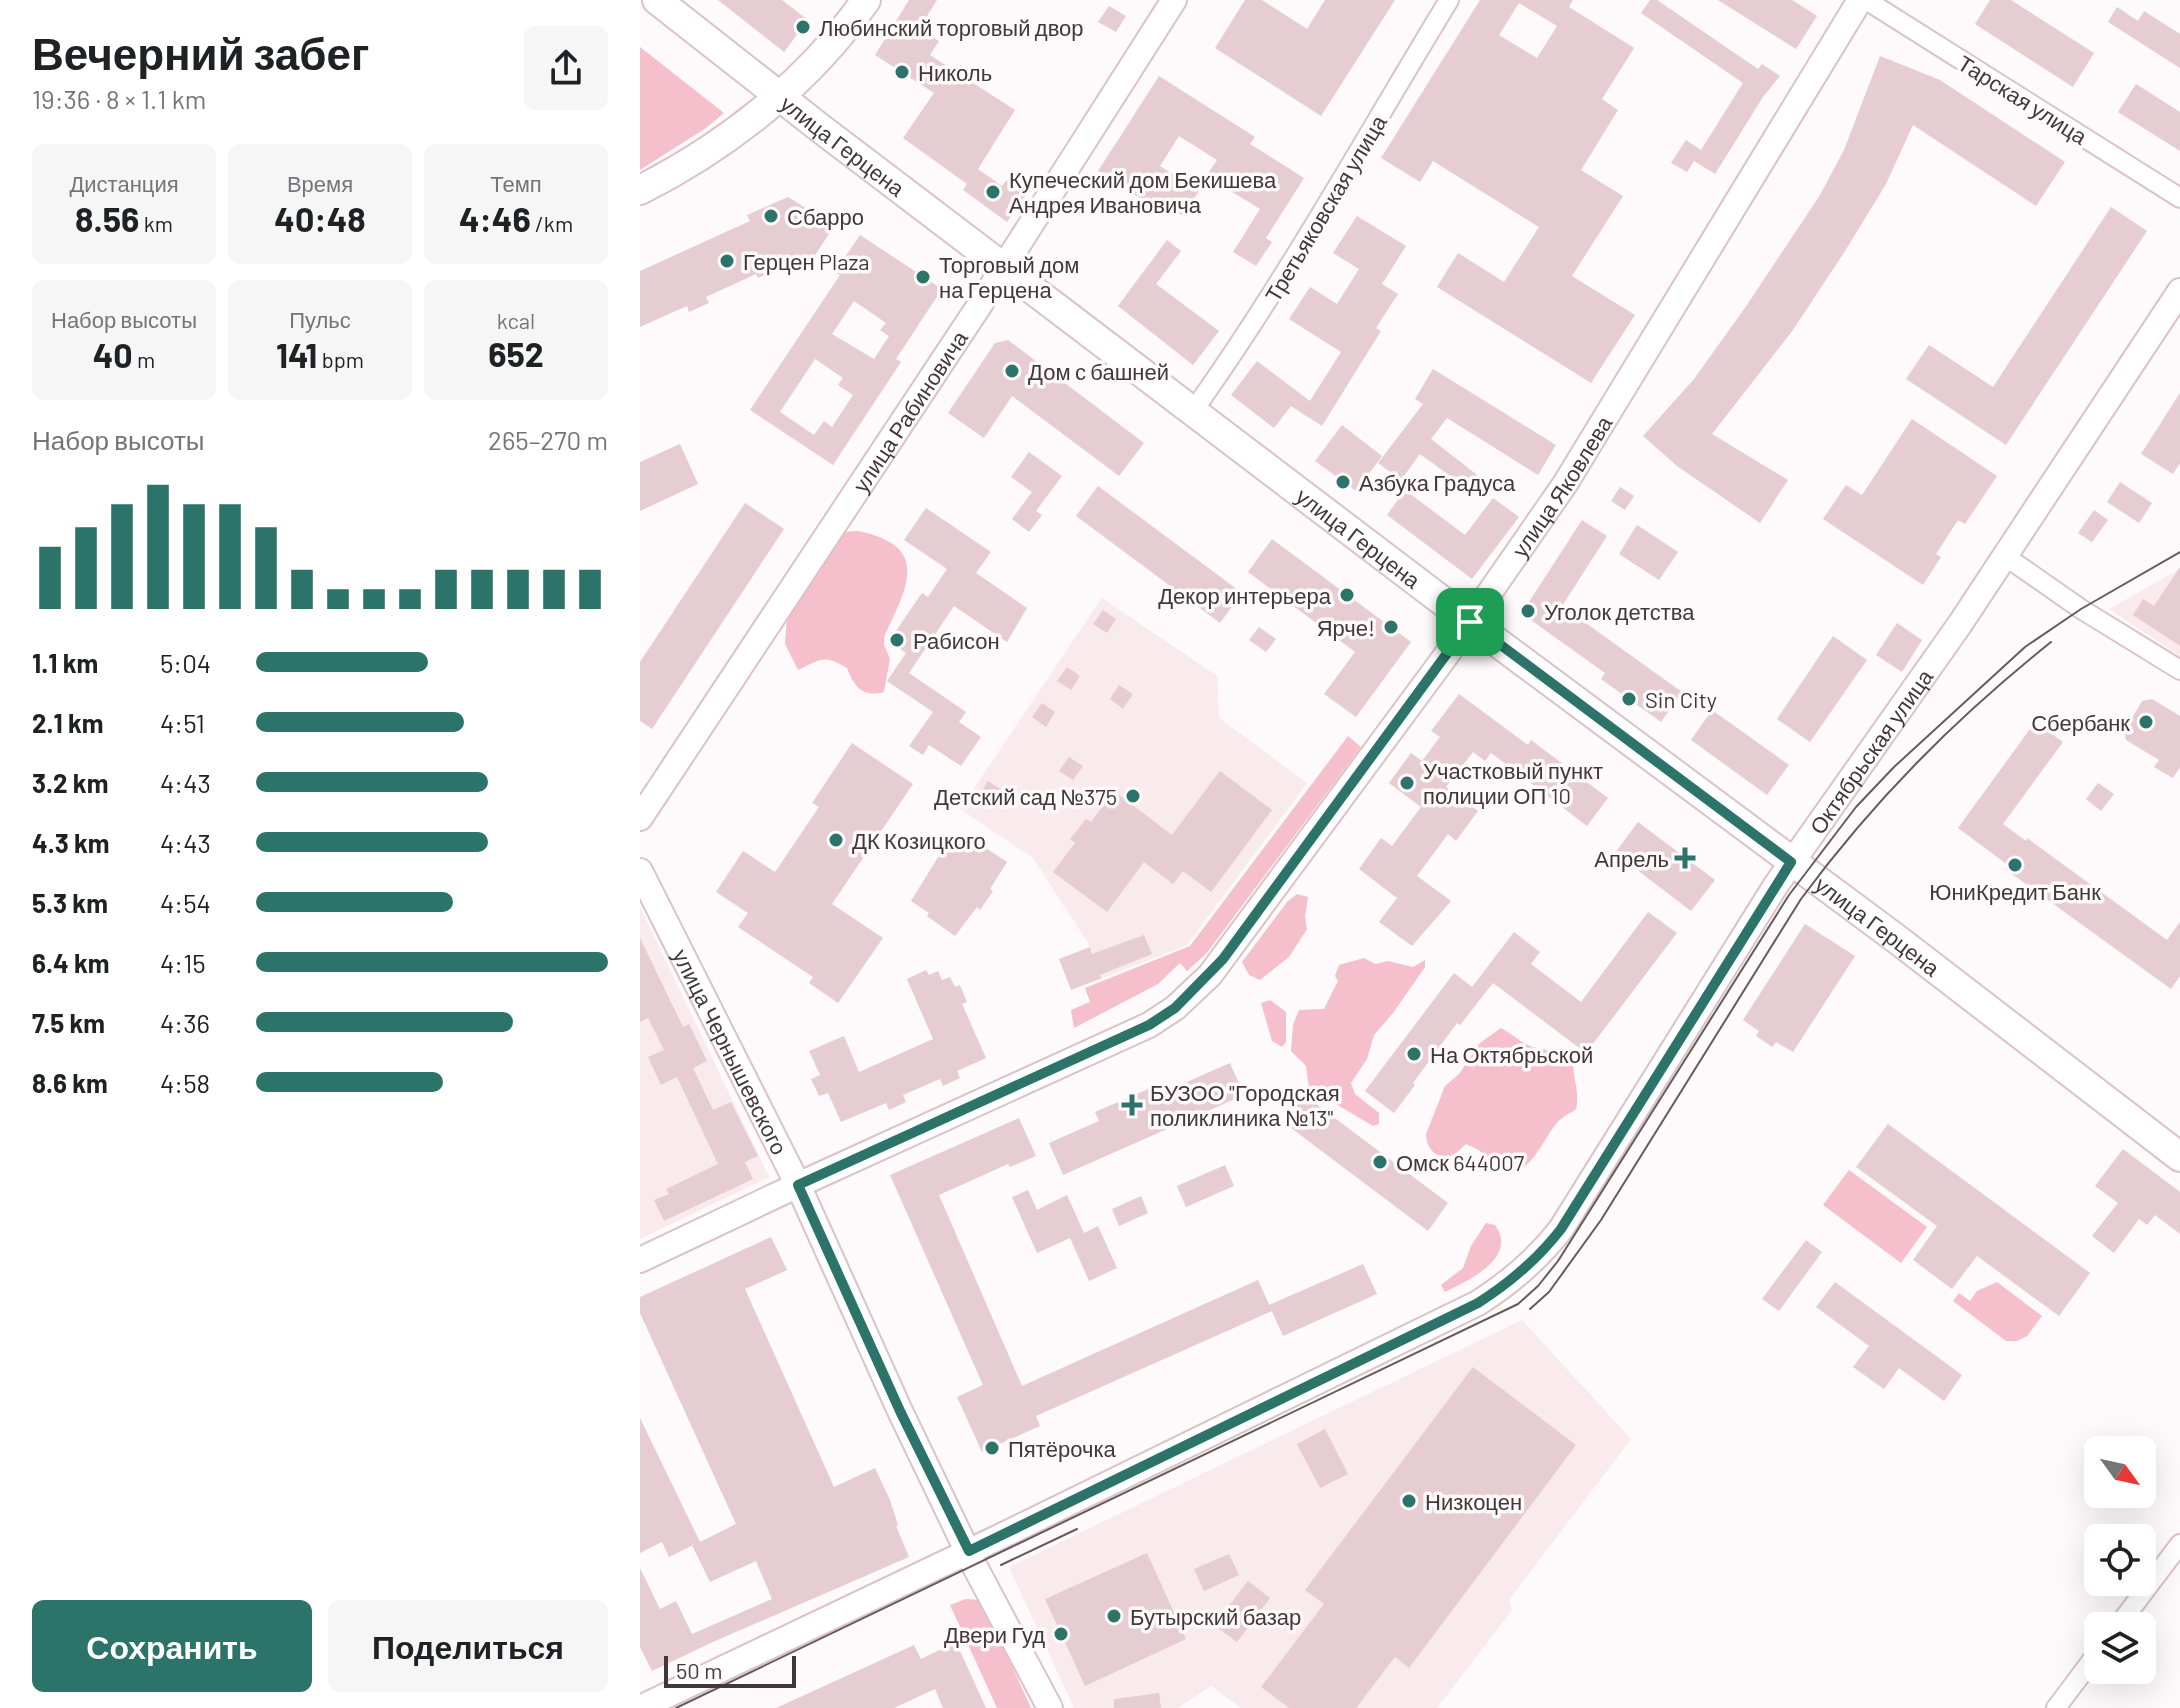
<!DOCTYPE html>
<html lang="ru">
<head>
<meta charset="utf-8">
<style>
  :root { --surface:#fff; --page:#f6f6f6; --text:#202124; --muted:#757577; --accent:#2c7369 }
  body { margin:0; font-family:Barlow,sans-serif; background:var(--page); color:var(--text); height:100vh; display:flex; flex-direction:column; font-size:30px; white-space:nowrap }
  * { box-sizing:border-box; margin:0 }
  p { font-size:26px; color:var(--muted) }
  .icon { flex:none; width:44px; height:44px; fill:none; stroke:currentColor; stroke-width:2; stroke-linecap:round; stroke-linejoin:round }
  .map { position:relative; flex:1; overflow:hidden }
  .drawer { display:flex; flex-direction:column; background:var(--surface); width:640px }
  .drawer>* { flex:none }
  .needle { width:52px; rotate:123deg }
  .fabs { position:absolute; left:1444px; top:1436px; display:grid; gap:16px }
  .fabs a { display:grid; place-items:center; width:72px; height:72px; border-radius:12px; background:var(--surface); box-shadow:0 8px 32px #0002; font-size:40px }
  .scale { position:absolute; left:24px; bottom:20px; width:132px; box-sizing:border-box; padding-left:8px; border:4px solid #42383a; border-top:0; font-size:22px; line-height:28px; white-space:nowrap; color:#42383a; -webkit-text-stroke:6px #fef9fa; paint-order:stroke }
  .pin { position:absolute; display:grid; place-items:center; width:68px; height:68px; color:#fff; margin:-34px; border-radius:16px; box-shadow:0 4px 12px #0006 }
  .round { display:grid; place-items:center; flex:none; width:84px; height:84px; border-radius:12px; background:var(--page) }
  .head { display:flex; align-items:center; justify-content:space-between; height:136px; padding:0 32px }
  h1 { font-size:44px; font-weight:700; line-height:60px }
  .metrics { display:grid; grid-template-columns:repeat(3,1fr); gap:12px; height:136px; padding:8px 32px }
  .metrics div { display:grid; align-content:center; border-radius:12px; background:var(--page); text-align:center }
  .metrics b { font-size:34px; font-weight:700 }
  .metrics small { font-size:22px; font-weight:400 }
  .metrics p { font-size:22px }
  .chart { height:224px; padding:16px 32px }
  .chart p { display:flex; justify-content:space-between }
  .chart svg { width:100%; height:144px; margin-top:8px; stroke:var(--accent); stroke-width:6 }
  .action { display:flex; gap:16px; margin-top:auto; padding:16px 32px }
  .action a { flex:1; height:92px; border-radius:12px; background:var(--accent); color:#fff; font-size:32px; font-weight:700; line-height:92px; text-align:center }
  .action a+a { background:var(--page); color:var(--text) }
  ul { padding:0 32px; list-style:none; font-size:26px }
  li { display:grid; grid-template-columns:128px 96px 1fr; align-items:center; height:60px }
  li i { height:20px; border-radius:10px; background:var(--accent) }
  main { display:flex; flex:1; min-height:0 }
  .map>svg:first-child { display:block }
  .built { fill:#f8eaed }
  .green { fill:#f6bfcc }
  .building { fill:#e5cdd2; fill-rule:evenodd }
  .lines { fill:none; stroke-linecap:round; stroke-linejoin:round }
  .street-casing { stroke:#dbc2c8; stroke-width:22 }
  .secondary-casing { stroke:#dbc2c8; stroke-width:28 }
  .primary-casing { stroke:#dbc2c8; stroke-width:32 }
  .street { stroke:#fff; stroke-width:18 }
  .secondary { stroke:#fff; stroke-width:24 }
  .primary { stroke:#fff; stroke-width:28 }
  .tram { stroke:#645b5d; stroke-width:2 }
  .route-casing { stroke:#fff; stroke-width:16 }
  .route { stroke:#2c7369; stroke-width:10 }
  .poi-dot { fill:#2c7369; stroke:#fef9fa; stroke-width:3 }
  .labels { text-anchor:middle; dominant-baseline:central; stroke-width:7; stroke-linejoin:round; paint-order:stroke }
  .poi-label { font-size:22px; fill:#42383a; stroke:#fef9fa; text-anchor:start }
  .street-label { font-size:22px; fill:#42383a; stroke:#fef9fa }
</style>
</head>
<body>
<main>
<section class="drawer">
<div class="head"><div><h1>Вечерний забег</h1><p>19:36 · 8 × 1.1 km</p></div><a class="round"><svg class="icon" aria-label="share" viewBox="0 0 24 24"><path d="M12 15V3M7 8l5-5 5 5M5 13v7h14v-7"/></svg></a></div>
<div class="metrics">
<div><p>Дистанция</p><b>8.56<small> km</small></b></div>
<div><p>Время</p><b>40:48</b></div>
<div><p>Темп</p><b>4:46<small> /km</small></b></div>
</div>
<div class="metrics">
<div><p>Набор высоты</p><b>40<small> m</small></b></div>
<div><p>Пульс</p><b>141<small> bpm</small></b></div>
<div><p>kcal</p><b>652</b></div>
</div>
<div class="chart"><p><span>Набор высоты</span>265–270 m</p>
<svg viewBox="0 0 160 44" preserveAspectRatio="none"><path d="M5 44V25M15 44V19M25 44V12M35 44V6M45 44V12M55 44V12M65 44V19M75 44V32M85 44V38M95 44V38M105 44V38M115 44V32M125 44V32M135 44V32M145 44V32M155 44V32"/></svg>
</div>
<ul>
<li><b>1.1 km</b>5:04<i style="width:49%"></i></li>
<li><b>2.1 km</b>4:51<i style="width:59%"></i></li>
<li><b>3.2 km</b>4:43<i style="width:66%"></i></li>
<li><b>4.3 km</b>4:43<i style="width:66%"></i></li>
<li><b>5.3 km</b>4:54<i style="width:56%"></i></li>
<li><b>6.4 km</b>4:15<i style="width:100%"></i></li>
<li><b>7.5 km</b>4:36<i style="width:73%"></i></li>
<li><b>8.6 km</b>4:58<i style="width:53%"></i></li>
</ul>
<div class="action"><a>Сохранить</a><a>Поделиться</a></div>
</section>
<div class="map">
<svg width="1540" height="1708" viewBox="0 0 1540 1708">
  <rect width="100%" height="100%" fill="#fef9fa"/>
  <g class="built">
    <polygon points="1540,569 1540,656 1469,609"/>
    <polygon points="462,598 577,676 579,718 667,783 547,945 463,978 450,946 393,858 320,809"/>
    <polygon points="0,907 129,1177 0,1239"/>
    <polygon points="882,1320 991,1439 869,1600 872,1610 797,1708 601,1708 571,1686 538,1708 434,1708 369,1567"/>
  </g>
  <g class="green">
    <polygon points="0,47 84,113 66,128 0,170"/>
    <path d="M218,531c74,15 49,57 26,106v8l6,14 -6,33c-22,6 -30,-6 -37,-24 -23,-14 -26,-9 -49,2l-13,-26 2,-28 55,-84z"/>
    <polygon points="708,736 721,747 566,954 547,971 540,963 518,984 434,1028 431,1010 450,1002 445,988 550,946"/>
    <polygon points="657,894 668,897 665,917 667,929 649,957 620,980 609,975 602,962 647,902"/>
    <polygon points="724,958 735,964 748,961 773,967 785,960 785,967 753,1013 734,1035 727,1059 711,1083 715,1094 739,1113 739,1124 733,1126 669,1088 666,1066 651,1051 653,1025 659,1010 684,1009 698,981 695,976 699,965"/>
    <polygon points="630,1000 646,1012 646,1042 642,1047 632,1041 621,1003"/>
    <path d="M861,1028c10,5 19,14 29,18 16,6 31,2 43,16 0,18 7,29 3,47 -5,4 -11,6 -15,10 -18,15 -29,63 -63,52 -9,-3 -11,-12 -16,-18 -4,-5 -11,-6 -16,-9 -5,4 -11,12 -18,13 -14,1 -22,-11 -22,-23l19,-48 14,-12 21,-31z"/>
    <polygon points="1209,1170 1287,1227 1261,1263 1183,1205"/>
    <path d="M846,1223l9,2c24,33 -28,56 -50,67l-4,-7 22,-17 8,-22z"/>
    <polygon points="1357,1282 1402,1316 1387,1336 1377,1341 1366,1341 1313,1301 1319,1293 1330,1301 1337,1291"/>
    <polygon points="326,1599 342,1600 391,1708 357,1708 310,1605"/>
  </g>
  <g class="building">
    <polygon points="78,0 142,0 168,20 144,52"/>
    <polygon points="269,0 297,0 279,29 299,41 290,55 375,110 338,169 362,186 367,180 387,194 367,222 323,190 327,184 263,138 294,93 235,55"/>
    <polygon points="605,0 622,0 667,29 685,0 755,0 681,116 575,48"/>
    <path d="M840,0h93l-4,7 65,41 -32,51 16,11 -37,60 42,26 -51,80 63,39 -44,68 -154,-96 21,-34 46,29 35,-55 -106,-66 -13,21 -39,-24zM879,3l38,23 -20,32 -38,-23z"/>
    <polygon points="1010,0 1017,0 1118,69 1122,64 1140,76 1123,97 1075,174 1054,161 1047,172 1031,163 1046,140 1061,150 1103,83 1001,13"/>
    <polygon points="1078,0 1152,0 1177,16 1156,49"/>
    <polygon points="1350,0 1371,0 1454,53 1433,87 1335,24"/>
    <polygon points="469,6 486,16 476,32 458,22"/>
    <polygon points="1477,7 1498,21 1504,11 1540,34 1540,68 1468,22"/>
    <polygon points="1240,56 1300,80 1425,162 1396,206 1273,125 1246,184 1205,251 1153,330 1072,434 1148,480 1120,523 1037,466 1003,436 1054,379 1107,305 1180,195 1204,150"/>
    <polygon points="519,76 615,137 610,144 664,178 626,238 632,242 616,266 593,252 620,209 584,187 583,189 565,178 577,160 539,136 520,166 559,191 543,216 513,197 509,204 458,171"/>
    <polygon points="1496,84 1540,112 1540,151 1478,112"/>
    <polygon points="148,197 194,226 172,260 166,256 118,278 116,274 66,297 69,303 49,312 47,306 0,327 0,271 110,221 107,215"/>
    <polygon points="1471,207 1507,231 1366,445 1266,379 1289,345 1353,387"/>
    <polygon points="717,216 766,246 742,284 758,294 736,328 741,331 682,426 651,406 634,428 591,395 617,361 670,401 701,352 649,319 670,287 697,304 719,269 693,253"/>
    <path d="M220,235l82,54 -46,70 5,3 -68,103 -83,-55 90,-135 -5,-3zM214,301l32,22 -6,7 9,6 -15,23 -42,-25zM175,359l28,19 -5,7 15,10 -21,32 -8,-6 -10,14 -34,-23z"/>
    <polygon points="527,240 541,251 516,284 579,331 553,365 478,306"/>
    <polygon points="368,340 504,443 479,476 372,396 344,438 308,413 355,343"/>
    <polygon points="793,369 916,445 898,475 807,418 791,439 841,478 831,491 780,454 761,480 738,463 783,404 775,399"/>
    <polygon points="1540,393 1540,463 1533,474 1501,454"/>
    <polygon points="1272,419 1357,476 1325,524 1318,520 1296,554 1301,557 1283,585 1183,519 1206,485 1222,495"/>
    <polygon points="702,425 742,456 716,491 675,461"/>
    <polygon points="40,444 58,484 0,511 0,462"/>
    <polygon points="389,452 422,476 396,511 402,515 389,532 372,519 392,492 371,477"/>
    <polygon points="1480,482 1512,503 1499,523 1467,502"/>
    <polygon points="458,486 602,593 580,623 436,516"/>
    <polygon points="980,487 994,496 985,510 971,501"/>
    <polygon points="765,490 825,535 853,498 879,517 832,579 747,515"/>
    <polygon points="105,503 144,529 12,729 0,721 0,662"/>
    <polygon points="286,508 351,552 336,573 387,608 367,642 314,606 269,673 326,712 319,722 341,737 321,766 289,745 283,755 269,746 293,712 247,681 266,653 249,641 282,593 288,597 307,569 264,540"/>
    <polygon points="1454,510 1468,520 1452,542 1438,533"/>
    <polygon points="942,520 967,536 922,606 1042,692 1021,722 961,679 965,673 888,618 887,605"/>
    <polygon points="997,525 1038,552 1019,580 979,554"/>
    <polygon points="632,539 771,642 716,717 684,694 715,652 608,572"/>
    <polygon points="1540,567 1540,646 1493,615 1503,599 1514,606"/>
    <polygon points="463,610 476,619 467,633 453,624"/>
    <polygon points="1257,623 1282,640 1262,672 1236,655"/>
    <polygon points="619,627 636,639 626,652 609,640"/>
    <polygon points="1193,636 1227,660 1170,742 1137,719"/>
    <polygon points="427,667 440,676 431,690 417,681"/>
    <polygon points="479,685 493,694 483,709 470,699"/>
    <polygon points="819,694 888,745 891,740 968,798 947,826 851,753 845,761 833,752 806,787 838,811 816,841 808,834 777,876 811,901 772,946 739,922 757,898 719,869 741,838 752,846 781,807 749,783 771,753 782,761 800,737 791,731"/>
    <polygon points="1512,699 1540,716 1540,767 1533,778 1514,767 1519,760 1486,740 1484,732 1502,701"/>
    <polygon points="402,703 415,712 406,727 392,717"/>
    <polygon points="1072,710 1149,765 1127,795 1051,740"/>
    <polygon points="1395,722 1423,742 1363,824 1386,841 1387,838 1527,940 1540,922 1540,976 1531,989 1365,869 1368,865 1318,828"/>
    <polygon points="212,743 273,784 192,904 243,938 198,1003 169,983 173,977 98,927 108,913 76,892 103,851 135,872 179,807 172,803"/>
    <polygon points="429,757 443,766 433,780 419,771"/>
    <polygon points="580,771 632,810 571,892 543,871 533,884 504,862 467,912 413,872 435,843 430,839 446,819 451,822 474,791 532,835"/>
    <polygon points="348,781 362,790 353,804 339,795"/>
    <polygon points="1458,783 1474,794 1461,811 1446,799"/>
    <polygon points="998,822 1075,880 1051,911 975,853"/>
    <polygon points="318,835 336,847 338,843 367,862 350,889 353,891 340,910 337,907 315,936 287,916 289,913 271,901 300,854"/>
    <polygon points="1008,912 1037,933 946,1053 853,983 820,1025 817,1023 773,1083 775,1085 754,1113 725,1091 814,973 832,987 874,932 900,952 891,964 941,1002"/>
    <polygon points="1165,924 1215,956 1153,1052 1136,1042 1132,1047 1116,1036 1119,1031 1103,1020"/>
    <polygon points="504,935 512,954 460,975 462,978 431,990 419,959 450,947 452,954"/>
    <polygon points="0,938 43,1027 49,1024 67,1061 53,1068 73,1110 91,1102 118,1156 105,1162 113,1179 24,1221 14,1200 29,1194 26,1189 78,1164 37,1077 21,1085 8,1057 24,1050 8,1018 0,1022"/>
    <polygon points="286,970 289,975 298,971 302,980 310,977 315,987 320,985 327,1002 322,1004 346,1058 317,1071 320,1078 303,1086 300,1079 263,1095 266,1102 249,1110 246,1103 201,1122 188,1093 179,1096 171,1079 180,1075 169,1051 204,1036 219,1072 293,1039 267,979"/>
    <polygon points="590,1063 604,1095 423,1175 409,1143 459,1121 455,1112 520,1084 524,1092"/>
    <polygon points="664,1095 808,1203 788,1231 643,1122"/>
    <polygon points="379,1118 396,1156 370,1167 368,1164 299,1195 382,1386 618,1280 632,1311 396,1416 400,1426 342,1452 317,1397 343,1385 250,1175"/>
    <polygon points="1248,1124 1450,1273 1419,1316 1337,1256 1312,1289 1273,1260 1297,1226 1216,1167"/>
    <polygon points="1483,1149 1540,1192 1540,1234 1515,1215 1507,1225 1499,1219 1474,1253 1452,1236 1478,1203 1455,1186"/>
    <polygon points="585,1165 594,1186 546,1207 537,1186"/>
    <polygon points="388,1190 397,1210 427,1195 444,1233 458,1226 477,1268 449,1281 430,1238 397,1253 372,1197"/>
    <polygon points="501,1196 508,1213 479,1226 472,1209"/>
    <polygon points="131,1237 147,1270 105,1289 194,1487 235,1468 250,1500 258,1525 256,1526 269,1557 75,1641 12,1671 0,1647 0,1568 20,1609 36,1601 52,1634 132,1599 116,1561 70,1582 52,1545 55,1544 29,1557 22,1542 0,1553 0,1418 60,1542 96,1524 0,1313 0,1297"/>
    <polygon points="1166,1240 1182,1252 1139,1311 1122,1299"/>
    <polygon points="723,1264 737,1294 643,1336 629,1305"/>
    <polygon points="1195,1282 1322,1375 1304,1401 1259,1368 1244,1389 1213,1367 1229,1346 1176,1307"/>
    <polygon points="833,1367 936,1445 769,1668 755,1657 716,1708 649,1708 621,1687 684,1604 665,1590"/>
    <polygon points="685,1429 708,1474 680,1488 657,1444"/>
    <polygon points="507,1553 546,1639 445,1686 405,1599"/>
    <polygon points="589,1554 599,1575 564,1591 554,1569"/>
    <polygon points="608,1581 630,1598 597,1642 574,1625"/>
    <polygon points="316,1642 346,1708 303,1708 295,1689 254,1708 136,1708 274,1645 281,1659"/>
    <polygon points="519,1693 521,1708 474,1708 474,1699"/>
  </g>
  <g class="lines">
    <g class="street-casing">
      <g id="street">
        <polyline points="1226,0 1540,198"/>
        <path d="M553,411c94,-132 172,-273 256,-411"/>
        <polyline points="1365,556 1441,609 1540,670"/>
        <polyline points="1478,1626 1540,1544"/>
        <polyline points="1416,1708 1458,1652"/>
      </g>
    </g>
    <g class="secondary-casing">
      <g id="secondary">
        <path id="s1" d="M0,818l339,-512 195,-306"/>
        <path id="s2" d="M0,871l158,314 102,226 74,154 76,143"/>
        <path id="s3" d="M0,1260l158,-75 351,-160 26,-17 35,-33 235,-318 120,-173 295,-484"/>
        <path id="s4" d="M0,1708l351,-167 487,-238c33,-21 59,-43 83,-74l215,-344 184,-261 220,-333"/>
      </g>
    </g>
    <g class="primary-casing">
      <g id="primary">
        <path id="s5" d="M17,0l163,128 650,494 428,318 282,217"/>
        <path d="M0,190c87,-44 170,-109 226,-190"/>
      </g>
    </g>
    <use href="#street" class="street"/>
    <use href="#secondary" class="secondary"/>
    <use href="#primary" class="primary"/>
    <g class="tram">
      <path d="M890,1309l19,-17 52,-72 200,-321c73,-99 154,-180 250,-257"/>
      <polyline points="361,1565 437,1529"/>
      <polyline points="36,1708 878,1304 898,1286 918,1261 1149,895 1216,807 1254,767 1385,647 1441,609 1540,552"/>
    </g>
  </g>
  <g class="lines">
    <g class="route-casing">
      <path id="route" d="M830,622l321,240 -230,367c-24,31 -50,53 -83,74l-509,248 -69,-140 -102,-226 351,-160 26,-17 48,-49z"/>
    </g>
    <use href="#route" class="route"/>
  </g>
  <g class="poi-dot">
    <circle cx="163" cy="27" r="8"/>
    <circle cx="262" cy="72" r="8"/>
    <circle cx="353" cy="192" r="8"/>
    <circle cx="131" cy="216" r="8"/>
    <circle cx="87" cy="261" r="8"/>
    <circle cx="283" cy="277" r="8"/>
    <circle cx="372" cy="371" r="8"/>
    <circle cx="703" cy="482" r="8"/>
    <circle cx="707" cy="595" r="8"/>
    <circle cx="888" cy="611" r="8"/>
    <circle cx="751" cy="627" r="8"/>
    <circle cx="257" cy="640" r="8"/>
    <circle cx="989" cy="699" r="8"/>
    <circle cx="1506" cy="722" r="8"/>
    <circle cx="767" cy="783" r="8"/>
    <circle cx="493" cy="796" r="8"/>
    <circle cx="196" cy="840" r="8"/>
    <path d="M1041 846h8v8h8v8h-8v8h-8v-8h-8v-8h8z"/>
    <circle cx="1375" cy="865" r="8"/>
    <circle cx="774" cy="1054" r="8"/>
    <path d="M488 1093h8v8h8v8h-8v8h-8v-8h-8v-8h8z"/>
    <circle cx="740" cy="1162" r="8"/>
    <circle cx="352" cy="1448" r="8"/>
    <circle cx="769" cy="1501" r="8"/>
    <circle cx="474" cy="1616" r="8"/>
    <circle cx="421" cy="1634" r="8"/>
  </g>
  <g class="labels">
    <g class="poi-label">
      <text x="179" y="27">Любинский торговый двор</text>
      <text x="278" y="72">Николь</text>
      <text x="369" y="179">Купеческий дом Бекишева<tspan x="369" dy="25">Андрея Ивановича</tspan></text>
      <text x="147" y="216">Сбарро</text>
      <text x="103" y="261">Герцен Plaza</text>
      <text x="299" y="264">Торговый дом<tspan x="299" dy="25">на Герцена</tspan></text>
      <text x="388" y="371">Дом с башней</text>
      <text x="719" y="482">Азбука Градуса</text>
      <text x="691" y="595" text-anchor="end">Декор интерьера</text>
      <text x="904" y="611">Уголок детства</text>
      <text x="735" y="627" text-anchor="end">Ярче!</text>
      <text x="273" y="640">Рабисон</text>
      <text x="1005" y="699">Sin City</text>
      <text x="1490" y="722" text-anchor="end">Сбербанк</text>
      <text x="783" y="770">Участковый пункт<tspan x="783" dy="25">полиции ОП 10</tspan></text>
      <text x="477" y="796" text-anchor="end">Детский сад №375</text>
      <text x="212" y="840">ДК Козицкого</text>
      <text x="1029" y="858" text-anchor="end">Апрель</text>
      <text x="1375" y="891" text-anchor="middle">ЮниКредит Банк</text>
      <text x="790" y="1054">На Октябрьской</text>
      <text x="510" y="1092">БУЗОО "Городская<tspan x="510" dy="25">поликлиника №13"</tspan></text>
      <text x="756" y="1162">Омск 644007</text>
      <text x="368" y="1448">Пятёрочка</text>
      <text x="785" y="1501">Низкоцен</text>
      <text x="490" y="1616">Бутырский базар</text>
      <text x="405" y="1634" text-anchor="end">Двери Гуд</text>
    </g>
    <g class="street-label">
      <text transform="translate(1383 99) rotate(32)">Тарская улица</text>
      <text stroke="none"><textPath href="#s5" startOffset="236">улица Герцена</textPath></text>
      <text transform="translate(685 208) rotate(-59)">Третьяковская улица</text>
      <text stroke="none"><textPath href="#s1" startOffset="488">улица Рабиновича</textPath></text>
      <text stroke="none"><textPath href="#s3" startOffset="1242">улица Яковлева</textPath></text>
      <text stroke="none"><textPath href="#s5" startOffset="884">улица Герцена</textPath></text>
      <text stroke="none"><textPath href="#s4" startOffset="1612">Октябрьская улица</textPath></text>
      <text stroke="none"><textPath href="#s5" startOffset="1532">улица Герцена</textPath></text>
      <text stroke="none"><textPath href="#s2" startOffset="202">улица Чернышевского</textPath></text>
    </g>
  </g>
</svg>
<div class="fabs">
<a><svg class="needle" viewBox="-14 -14 28 28"><path d="M0-13l5 13h-10z" fill="#e53935"/><path d="M0 13l5-13h-10z" fill="#757577"/></svg></a>
<a><svg class="icon" aria-label="locate" viewBox="0 0 24 24"><circle cx="12" cy="12" r="6"/><path d="M12 2v4M12 18v4M2 12h4M18 12h4"/></svg></a>
<a><svg class="icon" aria-label="layers" viewBox="0 0 24 24"><path d="M12 4l9 5-9 5-9-5zM3 14l9 5 9-5"/></svg></a>
</div>
<div class="scale">50 m</div>
<div class="pin" style="left:830px;top:622px;background:#1e9e55"><svg class="icon" aria-label="arrive" viewBox="0 0 24 24"><path d="M6 21V4h12l-3 4 3 4H6"/></svg></div>
</div>
</main>
</body>
</html>
